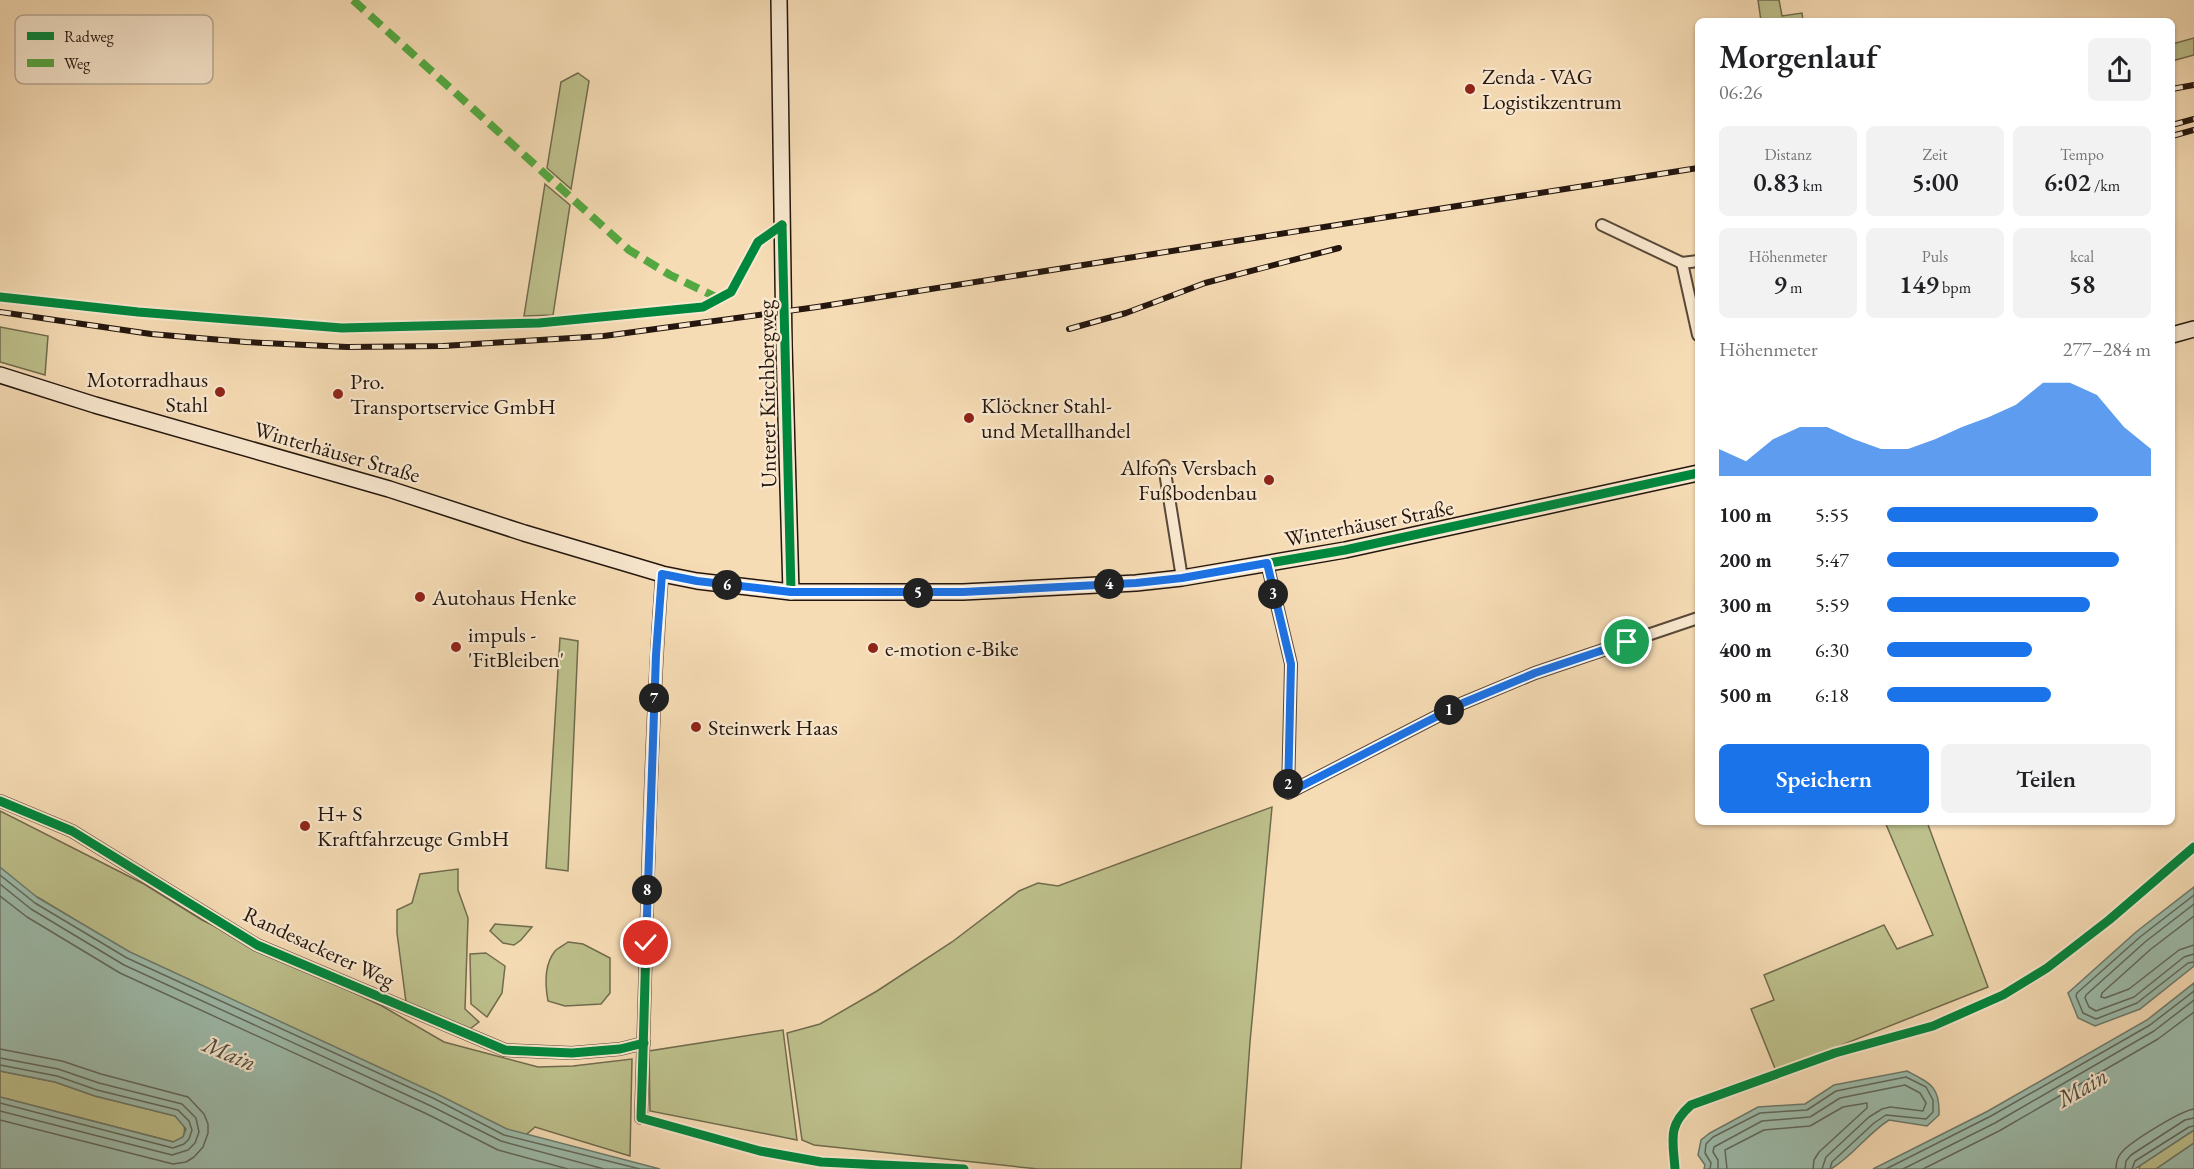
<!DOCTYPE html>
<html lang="de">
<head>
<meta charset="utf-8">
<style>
  :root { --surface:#fff; --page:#f2f2f2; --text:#202124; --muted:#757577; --accent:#1a73e8 }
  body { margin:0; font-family:"EB Garamond",serif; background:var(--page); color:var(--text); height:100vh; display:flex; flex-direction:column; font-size:22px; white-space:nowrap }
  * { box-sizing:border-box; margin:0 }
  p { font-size:20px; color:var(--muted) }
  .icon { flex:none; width:33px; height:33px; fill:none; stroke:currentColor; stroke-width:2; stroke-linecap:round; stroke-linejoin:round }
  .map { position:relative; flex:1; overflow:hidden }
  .drawer { position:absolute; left:1695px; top:18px; width:480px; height:807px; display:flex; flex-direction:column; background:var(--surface); border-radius:9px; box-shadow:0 2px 4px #0004 }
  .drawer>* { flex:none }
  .pin { position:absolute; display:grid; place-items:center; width:51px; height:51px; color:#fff; margin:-26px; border:3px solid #fff; border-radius:50%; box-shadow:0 2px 6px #0007 }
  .km { position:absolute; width:30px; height:30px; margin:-15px; border-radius:50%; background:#222; color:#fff; font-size:16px; line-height:30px; text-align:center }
  .round { display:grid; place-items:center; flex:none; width:63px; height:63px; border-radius:9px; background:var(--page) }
  .overview { display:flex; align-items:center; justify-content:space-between; height:102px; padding:0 24px }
  h1 { font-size:33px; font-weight:600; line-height:45px }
  .figures { display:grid; grid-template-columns:repeat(3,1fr); gap:9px; height:102px; padding:6px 24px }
  .figures div { display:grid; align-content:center; border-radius:9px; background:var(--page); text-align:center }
  .figures b { font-size:26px; font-weight:600 }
  .figures small { font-size:16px; font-weight:400 }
  .figures p { font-size:16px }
  .chart { height:168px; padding:12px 24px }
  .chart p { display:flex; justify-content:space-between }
  .chart svg { width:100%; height:108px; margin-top:6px; fill:var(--accent); opacity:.7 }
  .button { display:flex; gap:12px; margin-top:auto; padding:12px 24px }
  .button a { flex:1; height:69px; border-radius:9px; background:var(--accent); color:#fff; font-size:24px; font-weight:600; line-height:69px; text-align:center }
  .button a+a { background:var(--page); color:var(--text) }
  ul { padding:0 24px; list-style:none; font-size:20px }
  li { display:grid; grid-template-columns:96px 72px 1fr; align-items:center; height:45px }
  li i { height:15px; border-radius:8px; background:var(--accent) }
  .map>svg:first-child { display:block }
  .green { fill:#bdc08c; stroke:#706b4d; stroke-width:1.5 }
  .water { fill:#9dbcac; stroke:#6d7a6d; stroke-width:1.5 }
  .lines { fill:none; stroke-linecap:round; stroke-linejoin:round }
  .shore { stroke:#60695d; stroke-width:1.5 }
  .street-casing { stroke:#584838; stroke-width:14 }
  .secondary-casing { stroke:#24160e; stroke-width:18 }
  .street { stroke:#f9e8cf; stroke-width:10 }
  .secondary { stroke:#f9e8cf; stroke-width:15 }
  .rail-casing { stroke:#24160e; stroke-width:6 }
  .rail { stroke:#f9e8cf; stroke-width:4; stroke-dasharray:11; stroke-linecap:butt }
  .quiet { stroke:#53a941; stroke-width:8; stroke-dasharray:15 8; stroke-linecap:butt }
  .cycleway-casing { stroke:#f9e8cf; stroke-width:13 }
  .cycleway { stroke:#00873e; stroke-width:9 }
  .route-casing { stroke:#fff; stroke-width:12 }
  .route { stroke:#1a73e8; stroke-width:8 }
  .poi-dot { fill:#8f2418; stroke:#f9e8cf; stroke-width:2 }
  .labels { text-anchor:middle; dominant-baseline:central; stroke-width:4.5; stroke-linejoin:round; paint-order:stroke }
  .poi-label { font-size:22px; fill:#24160e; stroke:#f9e8cf; text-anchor:start }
  .street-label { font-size:22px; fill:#24160e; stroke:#f9e8cf }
  .water-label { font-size:24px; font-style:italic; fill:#4e5045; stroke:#f9e8cf }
  .key { fill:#f9e8cf; stroke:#b9a995; stroke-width:1.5 }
  .key-label { font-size:16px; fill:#24160e }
</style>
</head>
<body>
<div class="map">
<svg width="2194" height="1169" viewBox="0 0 2194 1169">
  <rect width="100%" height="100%" fill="#f6dcb5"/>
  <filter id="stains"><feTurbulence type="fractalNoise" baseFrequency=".00333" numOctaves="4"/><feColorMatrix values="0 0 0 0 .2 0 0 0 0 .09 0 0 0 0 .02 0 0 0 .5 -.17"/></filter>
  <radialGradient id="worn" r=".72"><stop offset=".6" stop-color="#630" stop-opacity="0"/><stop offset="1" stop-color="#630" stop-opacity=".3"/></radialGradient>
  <g class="green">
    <polygon points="1758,0 1779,0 1782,16 1802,13 1803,21 1761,21"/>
    <polygon points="2194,38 2194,55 2172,61 2172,44"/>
    <polygon points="578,73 589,81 571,189 547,168 561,82"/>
    <polygon points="545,184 570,205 553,315 524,316"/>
    <polygon points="0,327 48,336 45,375 0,362"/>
    <polygon points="560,638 578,641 568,871 546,868"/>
    <polygon points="1272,807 1250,1042 1241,1169 1038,1169 814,1145 802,1140 787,1033 820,1024 877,991 952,942 1019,891 1038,883 1058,886"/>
    <polygon points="0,811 144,884 202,920 382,1006 444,1042 538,1067 573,1066 632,1059 630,1156 535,1127 513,1146 130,953 39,898 0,879"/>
    <polygon points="1885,822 1927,822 1988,987 1776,1071 1751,1009 1774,1000 1764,975 1884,925 1897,949 1933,935"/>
    <polygon points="458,869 458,890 468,918 465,1009 479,1022 470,1029 406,1002 397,933 397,910 412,903 420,874"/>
    <polygon points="495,924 532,927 521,940 514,945 503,943 490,931"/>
    <path d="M568,942l15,2 27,14v35l-9,11 -36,2 -17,-5c-3,-16 -4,-36 7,-50 3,-3 9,-6 13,-9z"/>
    <polygon points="486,953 505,966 502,993 487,1017 471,1004 470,954"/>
    <polygon points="783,1030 797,1140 650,1111 649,1051"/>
    <path d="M0,1071l55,11 40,14 81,20c7,7 11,10 7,21l-9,5 -174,-45z"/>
    <polygon points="2194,1130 2194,1143 2156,1169 2139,1169 2140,1165"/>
  </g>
  <g class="water">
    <polygon points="0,867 38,898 130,952 437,1094 507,1129 660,1169 0,1169 0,1097 173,1142 183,1137 186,1129 175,1116 95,1096 55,1082 0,1071"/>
    <polygon points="2194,887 2194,966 2140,1009 2095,1026 2078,1018 2068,993 2136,932"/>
    <polygon points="2194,983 2194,1130 2135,1169 1873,1169 1988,1111 2147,1020"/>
    <path d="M1907,1071c23,12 33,15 32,44l-12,11 -38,-6c-22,14 -36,36 -58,49h-127l1,-4 -7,-10 3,-15 9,-7 48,-26 47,-3 29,-19z"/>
    <polygon points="2194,1143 2194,1169 2156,1169"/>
  </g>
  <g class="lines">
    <g class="shore">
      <polyline points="0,875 35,903 127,958 435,1099 504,1135 640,1169"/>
      <polyline points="0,884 31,909 124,965 431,1106 501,1141 604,1169"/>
      <polyline points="2194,895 2140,937 2077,993 2076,996 2083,1013 2096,1019 2137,1003 2188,963 2194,962"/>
      <polyline points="0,896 27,917 120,973 427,1114 498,1150 568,1169"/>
      <polyline points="2194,904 2145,942 2086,995 2085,998 2089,1007 2096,1011 2134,997 2184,957 2194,954"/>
      <polyline points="2194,916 2151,949 2102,993 2101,997 2105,998 2129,989 2179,950 2194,945"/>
      <polyline points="0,1049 62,1061 101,1074 188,1097 204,1114 208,1124 208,1133 203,1147 194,1157 186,1162 173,1164 0,1120"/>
      <polyline points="0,1058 58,1069 99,1083 182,1104 196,1118 199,1132 195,1143 188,1150 172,1155 0,1111"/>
      <polyline points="0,1065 57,1076 97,1090 178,1110 189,1121 192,1130 189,1139 184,1144 173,1148 0,1103"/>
      <polyline points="1710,1169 1711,1163 1705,1153 1706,1144 1713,1137 1760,1113 1807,1110 1836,1091 1906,1077 1926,1087 1933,1100 1933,1112 1926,1119 1886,1115 1874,1123 1832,1162 1830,1169"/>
      <polyline points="1718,1169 1718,1160 1713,1152 1714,1147 1762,1121 1810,1117 1840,1098 1905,1085 1920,1093 1926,1103 1923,1111 1890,1107 1882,1109 1869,1117 1826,1157 1822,1169"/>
      <polyline points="1727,1169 1725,1150 1764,1130 1810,1126 1843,1107 1867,1103 1867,1108 1819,1152 1814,1160 1813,1169"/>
      <polyline points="1886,1169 1991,1116 2150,1025 2194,991"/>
      <polyline points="1903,1169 1995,1123 2154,1031 2194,1000"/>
      <polyline points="1923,1169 1999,1131 2158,1039 2194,1012"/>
      <path d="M2116,1169c0,-7 1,-12 6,-17 8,-10 60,-42 72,-43"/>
      <polyline points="2125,1169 2126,1161 2131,1155 2185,1120 2194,1118"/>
      <polyline points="2132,1169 2135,1161 2189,1127 2194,1126"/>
    </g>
    <g class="street-casing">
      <g id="street">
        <polyline points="1602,225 1682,263 1698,261"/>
        <polyline points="1682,263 1698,335"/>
        <polyline points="1164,466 1182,578"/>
        <polyline points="1267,563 1291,664 1288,793 1463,703 1535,673 1698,618"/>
        <polyline points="0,801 72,831 257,945 505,1050 572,1053 620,1049 644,1043"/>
        <path d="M641,1118c6,-182 8,-363 21,-544"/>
      </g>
    </g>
    <g class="secondary-casing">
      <g id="secondary">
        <polyline points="779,0 784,345 791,592"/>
        <polyline points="2172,335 2194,329"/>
        <polyline points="0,375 95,405 389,489 524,533 662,574 697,581 791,592 963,592 1136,583 1182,578 1345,550 1698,473"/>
      </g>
    </g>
    <use href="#street" class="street"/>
    <use href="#secondary" class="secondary"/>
    <g class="rail-casing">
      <g id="rail">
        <polyline points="2172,89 2194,85"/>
        <polyline points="2172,125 2194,119"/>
        <polyline points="2172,136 2194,130"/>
        <polyline points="0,312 151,334 246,342 347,347 443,346 604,336 817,307 1698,168"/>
        <polyline points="1069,329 1126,313 1205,283 1339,248"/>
      </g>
    </g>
    <use href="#rail" class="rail"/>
    <polyline class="quiet" points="353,0 629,250 670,275 720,299"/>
    <g class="cycleway-casing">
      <g id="cycleway">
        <polyline points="782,225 791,592"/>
        <polyline points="0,297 138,312 342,328 539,323 703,307 731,292 758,242 782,225"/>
        <polyline points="0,801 72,831 257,945 505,1050 572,1053 620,1049 644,1043"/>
        <path d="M964,1169l-143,-7 -61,-11 -119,-33c6,-182 8,-363 21,-544l35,7 94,11h172l173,-9 46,-5 163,-28 353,-77"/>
        <path d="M1675,1169c-2,-29 -8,-43 16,-64l144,-52 98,-27 70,-31 44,-27 62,-48 85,-73"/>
      </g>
    </g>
    <use href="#cycleway" class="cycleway"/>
  </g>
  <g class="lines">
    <g class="route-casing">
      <polyline id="route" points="646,943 656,655 662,574 697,581 791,592 963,592 1136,583 1182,578 1267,563 1291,664 1288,793 1463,703 1535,673 1627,642"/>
    </g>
    <use href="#route" class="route"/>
  </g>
  <g class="poi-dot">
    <circle cx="1470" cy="89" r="6"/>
    <circle cx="220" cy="392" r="6"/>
    <circle cx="338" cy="394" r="6"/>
    <circle cx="969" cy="418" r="6"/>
    <circle cx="1269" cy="480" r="6"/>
    <circle cx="420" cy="597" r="6"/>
    <circle cx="456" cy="647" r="6"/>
    <circle cx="873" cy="648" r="6"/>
    <circle cx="696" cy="727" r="6"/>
    <circle cx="305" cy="826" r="6"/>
  </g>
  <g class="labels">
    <g class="poi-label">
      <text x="1482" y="76">Zenda - VAG<tspan x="1482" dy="25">Logistikzentrum</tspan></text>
      <text x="208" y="379" text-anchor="end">Motorradhaus<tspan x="208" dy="25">Stahl</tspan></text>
      <text x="350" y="381">Pro.<tspan x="350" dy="25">Transportservice GmbH</tspan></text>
      <text x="981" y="405">Klöckner Stahl-<tspan x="981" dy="25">und Metallhandel</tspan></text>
      <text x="1257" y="467" text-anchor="end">Alfons Versbach<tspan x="1257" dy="25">Fußbodenbau</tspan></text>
      <text x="432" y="597">Autohaus Henke</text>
      <text x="468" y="634">impuls -<tspan x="468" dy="25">'FitBleiben'</tspan></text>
      <text x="885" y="648">e-motion e-Bike</text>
      <text x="708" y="727">Steinwerk Haas</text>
      <text x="317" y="813">H+ S<tspan x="317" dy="25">Kraftfahrzeuge GmbH</tspan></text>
    </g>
    <g class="street-label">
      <text transform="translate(767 394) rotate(-91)">Unterer Kirchbergweg</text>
      <text transform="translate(337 452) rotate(16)">Winterhäuser Straße</text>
      <text transform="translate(1369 523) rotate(-11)">Winterhäuser Straße</text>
      <text transform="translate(319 947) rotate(25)">Randesackerer Weg</text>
    </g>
    <g class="water-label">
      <text transform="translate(230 1053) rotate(23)">Main</text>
      <text transform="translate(2082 1087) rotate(-30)">Main</text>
    </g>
  </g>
  <rect x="15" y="15" width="198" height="69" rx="9" class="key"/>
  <rect x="27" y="32" width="27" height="8" fill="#00873e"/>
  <rect x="27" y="59" width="27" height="8" fill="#53a941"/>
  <g class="key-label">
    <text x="64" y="42">Radweg</text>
    <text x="64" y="69">Weg</text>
  </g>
  <rect width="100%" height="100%" filter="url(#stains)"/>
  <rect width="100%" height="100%" fill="url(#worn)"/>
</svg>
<div class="pin" style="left:1627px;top:642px;background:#1e9e55"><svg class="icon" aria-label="arrive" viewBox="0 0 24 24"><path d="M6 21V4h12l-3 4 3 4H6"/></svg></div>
<div class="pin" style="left:646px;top:943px;background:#d93025"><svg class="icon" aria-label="check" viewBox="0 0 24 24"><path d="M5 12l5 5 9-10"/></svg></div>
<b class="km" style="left:1449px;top:710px">1</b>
<b class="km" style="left:1288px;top:784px">2</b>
<b class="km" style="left:1273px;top:594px">3</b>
<b class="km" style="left:1109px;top:584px">4</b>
<b class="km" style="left:918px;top:593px">5</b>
<b class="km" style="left:727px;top:585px">6</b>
<b class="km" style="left:654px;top:698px">7</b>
<b class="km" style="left:647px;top:890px">8</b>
<section class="drawer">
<div class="overview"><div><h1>Morgenlauf</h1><p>06:26</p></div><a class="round"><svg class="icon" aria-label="share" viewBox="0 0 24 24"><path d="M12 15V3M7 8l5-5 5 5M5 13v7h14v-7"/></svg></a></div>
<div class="figures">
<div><p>Distanz</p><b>0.83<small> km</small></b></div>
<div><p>Zeit</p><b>5:00</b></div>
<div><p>Tempo</p><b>6:02<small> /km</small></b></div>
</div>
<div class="figures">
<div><p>Höhenmeter</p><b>9<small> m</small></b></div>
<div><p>Puls</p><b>149<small> bpm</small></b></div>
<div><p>kcal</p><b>58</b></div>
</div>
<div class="chart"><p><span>Höhenmeter</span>277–284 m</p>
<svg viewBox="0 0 160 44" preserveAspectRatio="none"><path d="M0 44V33L10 38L20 29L30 24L40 24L50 29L60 33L70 33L80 29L90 24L100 20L110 15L120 6L130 6L140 11L150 24L160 33V44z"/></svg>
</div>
<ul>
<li><b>100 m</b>5:55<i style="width:80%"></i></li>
<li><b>200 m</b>5:47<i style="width:88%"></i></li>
<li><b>300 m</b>5:59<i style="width:77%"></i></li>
<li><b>400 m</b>6:30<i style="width:55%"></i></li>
<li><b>500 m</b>6:18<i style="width:62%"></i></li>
</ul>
<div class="button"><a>Speichern</a><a>Teilen</a></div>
</section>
</div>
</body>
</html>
